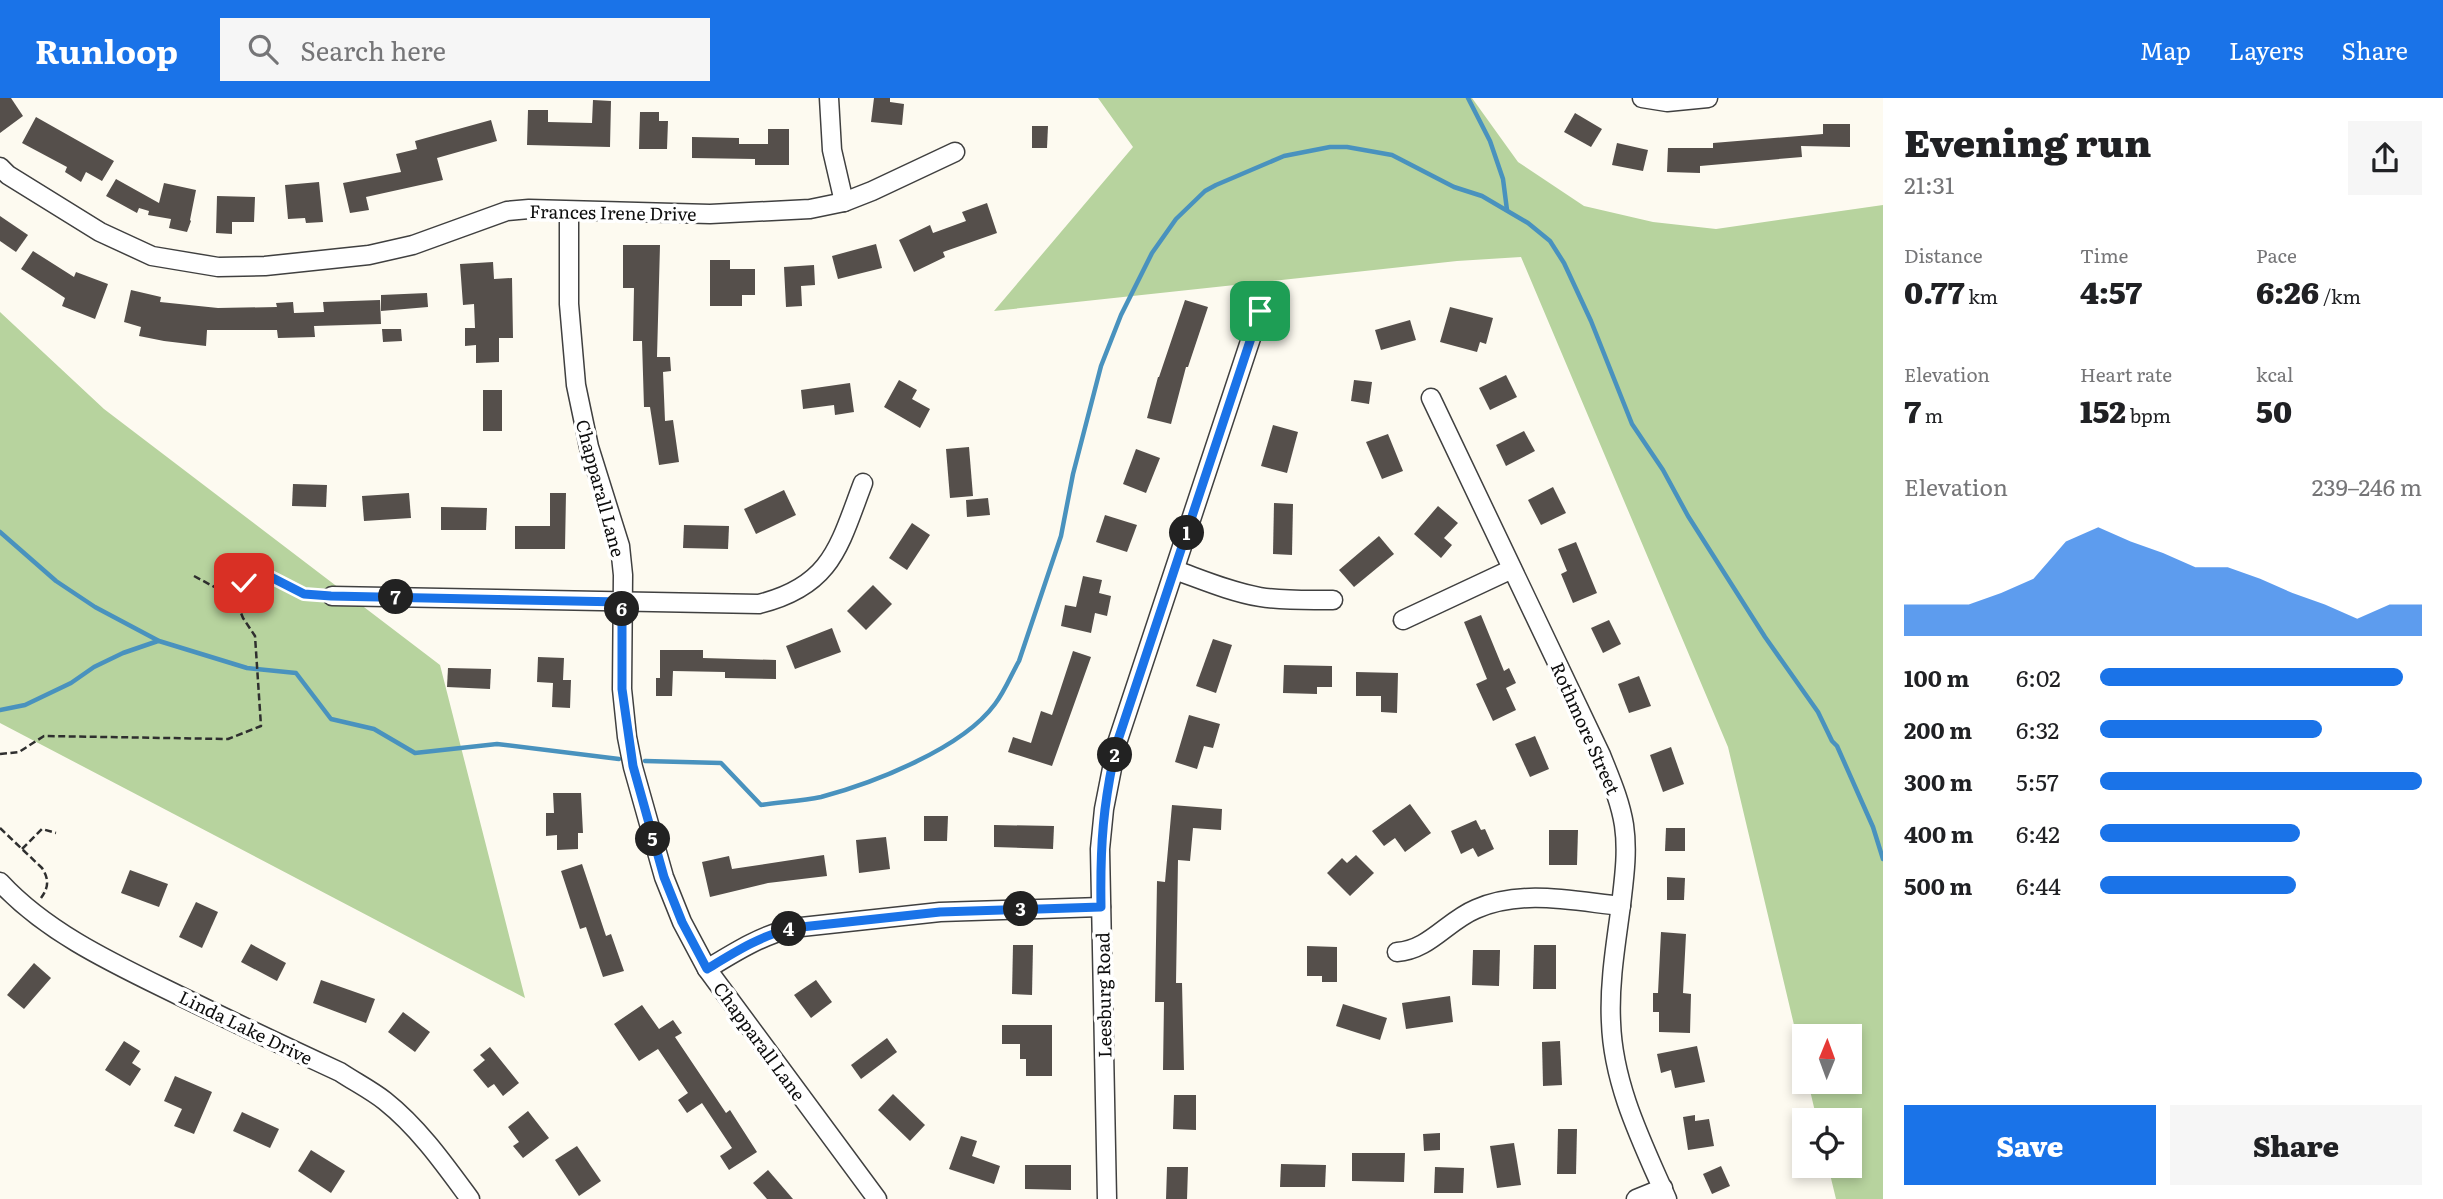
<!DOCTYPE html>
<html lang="en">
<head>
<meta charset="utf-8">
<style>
  :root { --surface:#fff; --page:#f6f6f6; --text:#202124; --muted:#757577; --accent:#1a73e8 }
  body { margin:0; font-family:Literata,serif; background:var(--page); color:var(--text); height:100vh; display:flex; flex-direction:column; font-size:26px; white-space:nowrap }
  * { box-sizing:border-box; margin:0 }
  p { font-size:23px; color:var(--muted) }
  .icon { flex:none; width:38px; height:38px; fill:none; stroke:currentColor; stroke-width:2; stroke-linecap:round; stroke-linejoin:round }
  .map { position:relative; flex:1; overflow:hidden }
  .panel { display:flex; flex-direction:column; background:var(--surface); width:560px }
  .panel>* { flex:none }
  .needle { width:46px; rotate:1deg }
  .tools { position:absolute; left:1792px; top:926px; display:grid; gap:14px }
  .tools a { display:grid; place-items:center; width:70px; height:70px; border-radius:0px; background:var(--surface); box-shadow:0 4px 10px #0003; font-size:35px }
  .pin { position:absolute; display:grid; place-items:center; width:60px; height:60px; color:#fff; margin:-30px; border-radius:14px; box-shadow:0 4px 10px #0006 }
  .km { position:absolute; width:35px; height:35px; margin:-18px; border-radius:50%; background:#222; color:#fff; font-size:19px; line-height:35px; text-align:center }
  .round { display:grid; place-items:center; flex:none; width:74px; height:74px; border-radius:0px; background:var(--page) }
  .summary { display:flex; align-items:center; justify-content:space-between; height:119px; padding:0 21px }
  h1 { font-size:38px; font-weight:800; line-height:52px }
  .metrics { display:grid; grid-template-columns:repeat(3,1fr); gap:10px; height:119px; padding:7px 21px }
  .metrics div { display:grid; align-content:center }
  .metrics b { font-size:30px; font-weight:800 }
  .metrics small { font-size:19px; font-weight:400 }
  .metrics p { font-size:19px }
  .chart { height:196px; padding:14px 21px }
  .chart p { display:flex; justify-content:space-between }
  .chart svg { width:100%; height:126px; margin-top:7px; fill:var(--accent); opacity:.7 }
  .cta { display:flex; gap:14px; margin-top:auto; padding:14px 21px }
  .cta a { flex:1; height:80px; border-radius:0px; background:var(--accent); color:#fff; font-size:28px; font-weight:800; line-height:80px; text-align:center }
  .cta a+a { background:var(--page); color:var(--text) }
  ul { padding:0 21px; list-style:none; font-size:23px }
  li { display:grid; grid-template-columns:112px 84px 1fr; align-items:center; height:52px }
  li i { height:18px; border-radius:9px; background:var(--accent) }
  header { display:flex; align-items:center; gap:42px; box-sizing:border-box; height:98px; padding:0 35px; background:var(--accent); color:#fff }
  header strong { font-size:33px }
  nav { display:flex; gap:38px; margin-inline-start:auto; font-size:24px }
  .search { width:490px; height:63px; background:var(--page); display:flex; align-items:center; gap:18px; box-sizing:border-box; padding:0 24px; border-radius:0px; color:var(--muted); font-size:26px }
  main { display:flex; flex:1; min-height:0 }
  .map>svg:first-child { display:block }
  .forest { fill:#b7d39e }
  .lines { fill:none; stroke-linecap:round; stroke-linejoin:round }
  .stream { stroke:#4992be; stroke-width:4.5 }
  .building { fill:#554f4b }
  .minor-casing { stroke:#404040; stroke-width:21 }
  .path { stroke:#2f2f2f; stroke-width:2.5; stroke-dasharray:7 3.5; stroke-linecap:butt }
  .minor { stroke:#fff; stroke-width:18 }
  .route-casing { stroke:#fff; stroke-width:14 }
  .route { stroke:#1a73e8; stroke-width:9 }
  .labels { text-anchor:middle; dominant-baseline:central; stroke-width:7; stroke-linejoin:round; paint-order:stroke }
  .street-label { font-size:18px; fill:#0d0d0d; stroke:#fff }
</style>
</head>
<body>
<header>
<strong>Runloop</strong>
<div class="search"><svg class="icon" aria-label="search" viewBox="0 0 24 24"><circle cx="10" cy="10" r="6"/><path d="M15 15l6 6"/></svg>Search here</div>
<nav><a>Map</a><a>Layers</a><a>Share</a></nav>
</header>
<main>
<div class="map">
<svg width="1883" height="1101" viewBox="0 0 1883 1101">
  <rect width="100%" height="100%" fill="#fdfaf0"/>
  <g class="forest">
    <polygon points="1098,0 1472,0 1518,64 1584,108 1653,124 1716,131 1883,107 1883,1101 1836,1101 1828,1068 1850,1068 1850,1022 1817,1022 1808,984 1850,984 1850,938 1804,938 1804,969 1728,649 1521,159 1457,163 994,213 1133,49"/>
    <polygon points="0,214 104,311 440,567 525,900 0,625"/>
  </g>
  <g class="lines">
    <g class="stream">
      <polyline points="1468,0 1490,43 1503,81 1507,112"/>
      <polyline points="0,434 56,483 95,509 159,543 247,570 296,575 331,621 374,631 415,655 497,646 619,661"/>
      <polyline points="0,612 25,607 71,585 94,569 123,555 158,543"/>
      <path d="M645,663l76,2 40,42c20,-3 41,-4 60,-8 52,-14 141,-48 174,-93 10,-13 16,-29 24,-43l42,-125 12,-62 28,-108 20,-51 31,-62 24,-34 29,-28 11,-6 68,-29 46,-9h17l45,8 62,32 28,9 46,27 22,18 14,22 27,58 41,103 31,46 25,46 77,121 53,75 14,29 5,5 36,81 10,32"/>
    </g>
  </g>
  <g class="building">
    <polygon points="0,0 11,0 23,18 0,35"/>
    <polygon points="874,0 890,0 890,4 904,6 902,27 871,24"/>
    <polygon points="593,2 611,3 610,49 527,47 528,12 548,12 548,24 592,25"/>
    <polygon points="640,14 659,14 659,23 668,23 667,51 639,51"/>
    <polygon points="1575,15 1602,31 1591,49 1564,34"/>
    <polygon points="36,19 114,63 102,83 86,74 81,84 65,74 67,69 22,45"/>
    <polygon points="491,22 497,43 437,60 443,82 366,99 369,112 350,115 343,85 401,74 396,56 417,51 415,43"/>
    <polygon points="1823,26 1850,26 1850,49 1801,48 1802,59 1700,68 1700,75 1667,74 1668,50 1713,50 1713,45 1823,36"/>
    <polygon points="1032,28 1048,28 1047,50 1032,50"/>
    <polygon points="768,31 789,31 789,67 755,67 755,61 692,60 692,39 739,40 739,46 768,46"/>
    <polygon points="1617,45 1648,52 1643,73 1612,67"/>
    <polygon points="116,81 159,105 164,85 196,92 190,122 191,123 187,134 169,130 171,121 148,117 149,113 139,110 137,115 106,98"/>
    <polygon points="319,84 323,124 306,125 305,120 288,121 285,87"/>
    <polygon points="217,98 255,99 254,124 232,124 232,136 216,135"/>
    <polygon points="987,105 997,135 943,154 945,159 914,174 899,142 930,127 933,135 966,123 962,114"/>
    <polygon points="0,118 28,137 16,154 0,143"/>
    <polygon points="876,146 882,170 838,181 832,158"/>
    <polygon points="623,147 660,147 657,259 670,259 671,273 663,274 665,323 673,322 679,364 659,367 650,309 644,309 642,243 633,243 634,190 623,190"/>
    <polygon points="33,153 74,179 76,174 108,186 95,221 62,208 65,200 21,171"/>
    <polygon points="710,162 730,162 730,171 755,171 755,197 742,197 742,208 710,208"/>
    <polygon points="493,164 494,181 512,180 513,240 499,240 499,264 476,265 476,247 465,248 465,230 475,230 474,206 463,207 460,166"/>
    <polygon points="814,167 815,187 801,188 802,208 786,209 784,169"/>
    <polygon points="131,192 161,199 160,204 218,210 277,209 276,205 293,204 294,215 324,214 323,204 380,202 381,226 314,228 315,239 278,240 277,232 207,232 206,248 164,243 139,238 141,229 124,224"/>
    <polygon points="427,195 428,209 381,213 381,197"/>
    <polygon points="1185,202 1208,209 1188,269 1186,269 1171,326 1147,320 1158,279 1159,279"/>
    <polygon points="1450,209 1493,220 1486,246 1480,244 1477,254 1440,244"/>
    <polygon points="1410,222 1416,242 1381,252 1375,232"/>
    <polygon points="382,231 401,231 402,243 383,244"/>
    <polygon points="1506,277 1517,299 1490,312 1479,290"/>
    <polygon points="899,282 917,292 912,301 930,311 920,330 884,309"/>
    <polygon points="1354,282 1372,284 1369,306 1351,303"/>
    <polygon points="850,285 854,314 835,317 834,307 803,311 801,292"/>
    <rect x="483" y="292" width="19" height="41"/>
    <polygon points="1273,327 1298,334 1287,375 1261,368"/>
    <polygon points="1524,333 1535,353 1506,368 1496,347"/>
    <polygon points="1388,336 1403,373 1382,381 1366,344"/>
    <polygon points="969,349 973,398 950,400 946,351"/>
    <polygon points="1136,351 1160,360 1146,395 1123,386"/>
    <polygon points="293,386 327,387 326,409 292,408"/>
    <polygon points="1553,389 1566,415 1541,427 1528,402"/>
    <polygon points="784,392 796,417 756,436 744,411"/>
    <polygon points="409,395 411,420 364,423 362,398"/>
    <polygon points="550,395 566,395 565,451 515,451 515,428 550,428"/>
    <polygon points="988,400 990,417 967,419 966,402"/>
    <polygon points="1274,405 1293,406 1292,457 1273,456"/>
    <polygon points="1438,408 1458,425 1444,440 1452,447 1441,460 1414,436"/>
    <polygon points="441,409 487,410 486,432 441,432"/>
    <polygon points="1105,417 1137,427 1127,454 1096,444"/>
    <polygon points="912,425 930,437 907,472 889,460"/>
    <polygon points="684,427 729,428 728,451 683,450"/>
    <polygon points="1379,438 1394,456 1354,489 1339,472"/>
    <polygon points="1576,444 1597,495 1573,505 1561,476 1567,473 1558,451"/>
    <polygon points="1083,478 1102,482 1099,495 1111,498 1107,518 1095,515 1091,535 1061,528 1065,507 1076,509"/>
    <polygon points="873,487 892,506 866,532 847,513"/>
    <polygon points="1481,517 1504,573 1509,570 1516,585 1506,590 1516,612 1493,623 1476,586 1487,581 1464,524"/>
    <polygon points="1609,522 1621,546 1603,555 1591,530"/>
    <polygon points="832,530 841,554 795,571 786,548"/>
    <polygon points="1213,541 1232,547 1216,595 1196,588"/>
    <polygon points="660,552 703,552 703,560 776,562 776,581 725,580 725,574 673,573 672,598 656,598 656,580 660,580"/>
    <polygon points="1073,553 1091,559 1052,668 1008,654 1013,639 1031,645 1041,613 1052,617"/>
    <polygon points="538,559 564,560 563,582 571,582 570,610 552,609 553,585 537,584"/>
    <polygon points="1284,567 1332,568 1332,589 1317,589 1317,596 1283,595"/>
    <polygon points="448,570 491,571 490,591 447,589"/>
    <polygon points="1356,574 1398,575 1397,615 1381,614 1381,598 1356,598"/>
    <polygon points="1639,578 1651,608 1629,615 1618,586"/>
    <polygon points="1189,617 1220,626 1213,650 1204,648 1197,671 1175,664"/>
    <polygon points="1535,638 1549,671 1530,679 1515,646"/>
    <polygon points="1671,649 1684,686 1663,694 1650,657"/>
    <polygon points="553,695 581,695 583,735 578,735 578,751 557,752 557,737 546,738 546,715 554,715"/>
    <polygon points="1410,706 1431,735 1405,754 1395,740 1384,748 1372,733"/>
    <polygon points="1172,707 1222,711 1221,732 1193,730 1190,763 1178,762 1176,885 1182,885 1184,972 1163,972 1164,904 1155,904 1157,783 1165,784"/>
    <polygon points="924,718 948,718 947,743 924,743"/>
    <polygon points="1476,722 1481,732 1485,731 1494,751 1478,759 1473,750 1461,756 1451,733"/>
    <polygon points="994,727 1054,728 1053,751 994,749"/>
    <polygon points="1666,730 1685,730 1685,753 1665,753"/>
    <polygon points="1549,732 1578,732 1577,767 1549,767"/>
    <polygon points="886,739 890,771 859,775 856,742"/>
    <polygon points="824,757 827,778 768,785 710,799 702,764 729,758 732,771"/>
    <polygon points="1356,757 1374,775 1350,798 1327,775 1342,760 1347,765"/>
    <polygon points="582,766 606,838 611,836 624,873 603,879 586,829 580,831 561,773"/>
    <polygon points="130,772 168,786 159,809 121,795"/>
    <polygon points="1667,779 1685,780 1684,802 1667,802"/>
    <polygon points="196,804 218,814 202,850 179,839"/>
    <polygon points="1661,834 1686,836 1683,895 1691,896 1690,935 1659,934 1659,914 1653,914 1653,895 1658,895"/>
    <polygon points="251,846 286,865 277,883 241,864"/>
    <polygon points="1013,847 1033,847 1032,897 1012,896"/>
    <polygon points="1534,847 1556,847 1556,891 1533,891"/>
    <polygon points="1307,848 1337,849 1337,884 1322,884 1322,878 1307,878"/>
    <polygon points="1473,852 1500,852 1499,888 1472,887"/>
    <polygon points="34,865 51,880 24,911 7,897"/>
    <polygon points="321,882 375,901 366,925 313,905"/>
    <polygon points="816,882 832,904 811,920 794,897"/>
    <polygon points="1450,898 1453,924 1406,931 1402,905"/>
    <polygon points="1343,906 1387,920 1380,942 1336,928"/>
    <polygon points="642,907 659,931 673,922 682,935 675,939 726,1015 730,1012 757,1054 729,1072 720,1058 732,1050 702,1005 687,1015 678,1002 688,995 658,951 639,963 614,926"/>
    <polygon points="403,914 430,934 415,954 388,934"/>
    <polygon points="1002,927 1052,927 1052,978 1026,978 1026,961 1020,961 1020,946 1002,946"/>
    <polygon points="887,940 897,954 861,981 851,967"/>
    <polygon points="124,943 140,953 132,965 141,971 130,988 105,972"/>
    <polygon points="1560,943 1562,987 1543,988 1542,944"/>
    <polygon points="1697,948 1705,984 1675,990 1671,972 1661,975 1657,956"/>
    <polygon points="490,949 519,985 503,998 494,986 488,990 473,972 485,962 480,957"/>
    <polygon points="175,978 212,994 194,1036 174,1028 182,1011 164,1003"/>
    <polygon points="893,996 925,1027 910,1043 878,1012"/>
    <polygon points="1174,997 1196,997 1196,1032 1173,1031"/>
    <polygon points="528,1013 549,1040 523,1060 513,1048 519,1044 508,1029"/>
    <polygon points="242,1014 279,1031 270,1050 233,1033"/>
    <polygon points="1695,1017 1695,1023 1709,1021 1714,1048 1688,1052 1683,1019"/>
    <polygon points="1558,1031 1577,1031 1576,1076 1557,1076"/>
    <polygon points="1440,1035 1440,1052 1424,1053 1423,1036"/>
    <polygon points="961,1038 977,1043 972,1058 1000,1068 994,1086 949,1071"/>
    <polygon points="1514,1045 1521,1087 1497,1090 1490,1048"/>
    <polygon points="577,1048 601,1083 579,1098 555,1062"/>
    <polygon points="311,1052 345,1073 331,1095 298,1073"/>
    <polygon points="1352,1055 1405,1055 1404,1084 1352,1083"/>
    <polygon points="1281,1066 1326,1067 1325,1089 1280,1089"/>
    <polygon points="1025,1067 1071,1067 1071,1092 1025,1091"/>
    <polygon points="1721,1068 1730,1088 1712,1096 1703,1076"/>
    <polygon points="1167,1069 1188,1069 1187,1101 1166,1101"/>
    <polygon points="1435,1069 1464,1070 1463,1095 1434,1095"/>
    <polygon points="768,1072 793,1101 767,1101 753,1085"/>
  </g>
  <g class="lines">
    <g class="minor-casing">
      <g id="minor">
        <polyline points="829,0 832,52 844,104"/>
        <polyline points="1642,0 1667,4 1708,0"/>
        <polyline points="0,69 8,77 100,134 152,158 218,169 265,168 369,157 413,147 507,113 529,111 710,116 810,111 844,104 872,93 955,54"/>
        <polyline points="569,114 569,206 576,287 589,349 620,448 623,477 622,591 627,639 633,669 664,779 682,824 707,871 877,1101"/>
        <path d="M1431,300l170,357c9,23 19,45 23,70 4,27 0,54 -3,80 -5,38 -12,78 -10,117 2,63 31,120 56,177"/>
        <path d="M1175,472c28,10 56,22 85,27 24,4 48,3 73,3"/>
        <path d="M332,498l427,8c73,-18 80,-58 104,-121"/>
        <polyline points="1403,522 1512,471"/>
        <path d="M0,784c48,52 117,83 180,114 53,26 106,51 160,76 15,10 31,18 45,29 34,27 60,64 85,98"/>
        <path d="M1397,854c32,-2 50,-31 79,-43 46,-20 97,-8 145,-3"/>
        <path d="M707,871c28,-17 53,-33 85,-41l148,-16 161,-5"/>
        <polyline points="1107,1101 1100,751 1104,711 1117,645 1260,213"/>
        <polyline points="1636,1101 1663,1090"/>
      </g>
    </g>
    <g class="path">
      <polyline points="194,478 235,500"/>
      <polyline points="0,656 19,654 44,638 228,641 261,628 255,538 243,520 235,500 244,485 263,475 304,496 315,497"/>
      <path d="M0,730l42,40c7,11 7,19 -1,30"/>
      <polyline points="22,751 42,731 56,735"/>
    </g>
    <use href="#minor" class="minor"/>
  </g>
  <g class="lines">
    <g class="route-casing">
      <path id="route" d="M244,485l19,-10 41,21 27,2 291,6v87l11,77 31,111 18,45 25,47c28,-17 53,-33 85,-41l148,-16 161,-5c-1,-61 2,-104 16,-164l143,-432"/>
    </g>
    <use href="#route" class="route"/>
  </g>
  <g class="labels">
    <g class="street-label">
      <text transform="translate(613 114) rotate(1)">Frances Irene Drive</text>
      <text transform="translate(601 390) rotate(75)">Chapparall Lane</text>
      <text transform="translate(1586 630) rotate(66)">Rothmore Street</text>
      <text transform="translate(1103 897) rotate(-91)">Leesburg Road</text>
      <text transform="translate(246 929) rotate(26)">Linda Lake Drive</text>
      <text transform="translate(760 943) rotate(54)">Chapparall Lane</text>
    </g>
  </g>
</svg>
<div class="tools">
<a><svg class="needle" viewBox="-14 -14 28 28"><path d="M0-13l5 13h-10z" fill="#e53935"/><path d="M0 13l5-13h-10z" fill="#757577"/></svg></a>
<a><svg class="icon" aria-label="locate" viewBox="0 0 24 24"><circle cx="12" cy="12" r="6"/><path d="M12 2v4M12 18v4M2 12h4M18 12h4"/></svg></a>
</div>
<div class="pin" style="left:1260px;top:213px;background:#1e9e55"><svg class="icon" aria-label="arrive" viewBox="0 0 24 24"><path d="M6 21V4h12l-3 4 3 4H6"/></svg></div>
<div class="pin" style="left:244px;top:485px;background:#d93025"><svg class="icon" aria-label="check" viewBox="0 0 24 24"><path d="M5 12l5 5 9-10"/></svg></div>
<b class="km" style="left:1187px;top:435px">1</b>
<b class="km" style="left:1115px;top:657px">2</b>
<b class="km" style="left:1021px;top:811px">3</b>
<b class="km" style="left:789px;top:831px">4</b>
<b class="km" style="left:653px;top:741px">5</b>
<b class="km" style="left:622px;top:511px">6</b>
<b class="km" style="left:396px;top:499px">7</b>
</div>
<section class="panel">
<div class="summary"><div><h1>Evening run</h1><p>21:31</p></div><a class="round"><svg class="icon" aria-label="share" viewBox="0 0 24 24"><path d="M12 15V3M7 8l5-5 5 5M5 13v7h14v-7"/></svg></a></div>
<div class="metrics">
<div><p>Distance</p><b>0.77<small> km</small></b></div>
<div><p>Time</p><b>4:57</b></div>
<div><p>Pace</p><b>6:26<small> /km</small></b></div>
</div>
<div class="metrics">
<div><p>Elevation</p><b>7<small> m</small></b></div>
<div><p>Heart rate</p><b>152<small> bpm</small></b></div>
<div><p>kcal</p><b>50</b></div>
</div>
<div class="chart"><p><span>Elevation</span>239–246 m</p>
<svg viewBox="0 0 160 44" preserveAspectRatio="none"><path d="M0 44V33L10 33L20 33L30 29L40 24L50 11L60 6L70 11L80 15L90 20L100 20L110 24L120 29L130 33L140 38L150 33L160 33V44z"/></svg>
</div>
<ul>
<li><b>100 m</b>6:02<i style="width:94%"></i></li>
<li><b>200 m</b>6:32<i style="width:69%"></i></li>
<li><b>300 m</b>5:57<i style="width:100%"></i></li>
<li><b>400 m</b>6:42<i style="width:62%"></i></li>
<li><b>500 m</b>6:44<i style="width:61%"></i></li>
</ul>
<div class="cta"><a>Save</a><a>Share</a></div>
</section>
</main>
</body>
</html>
